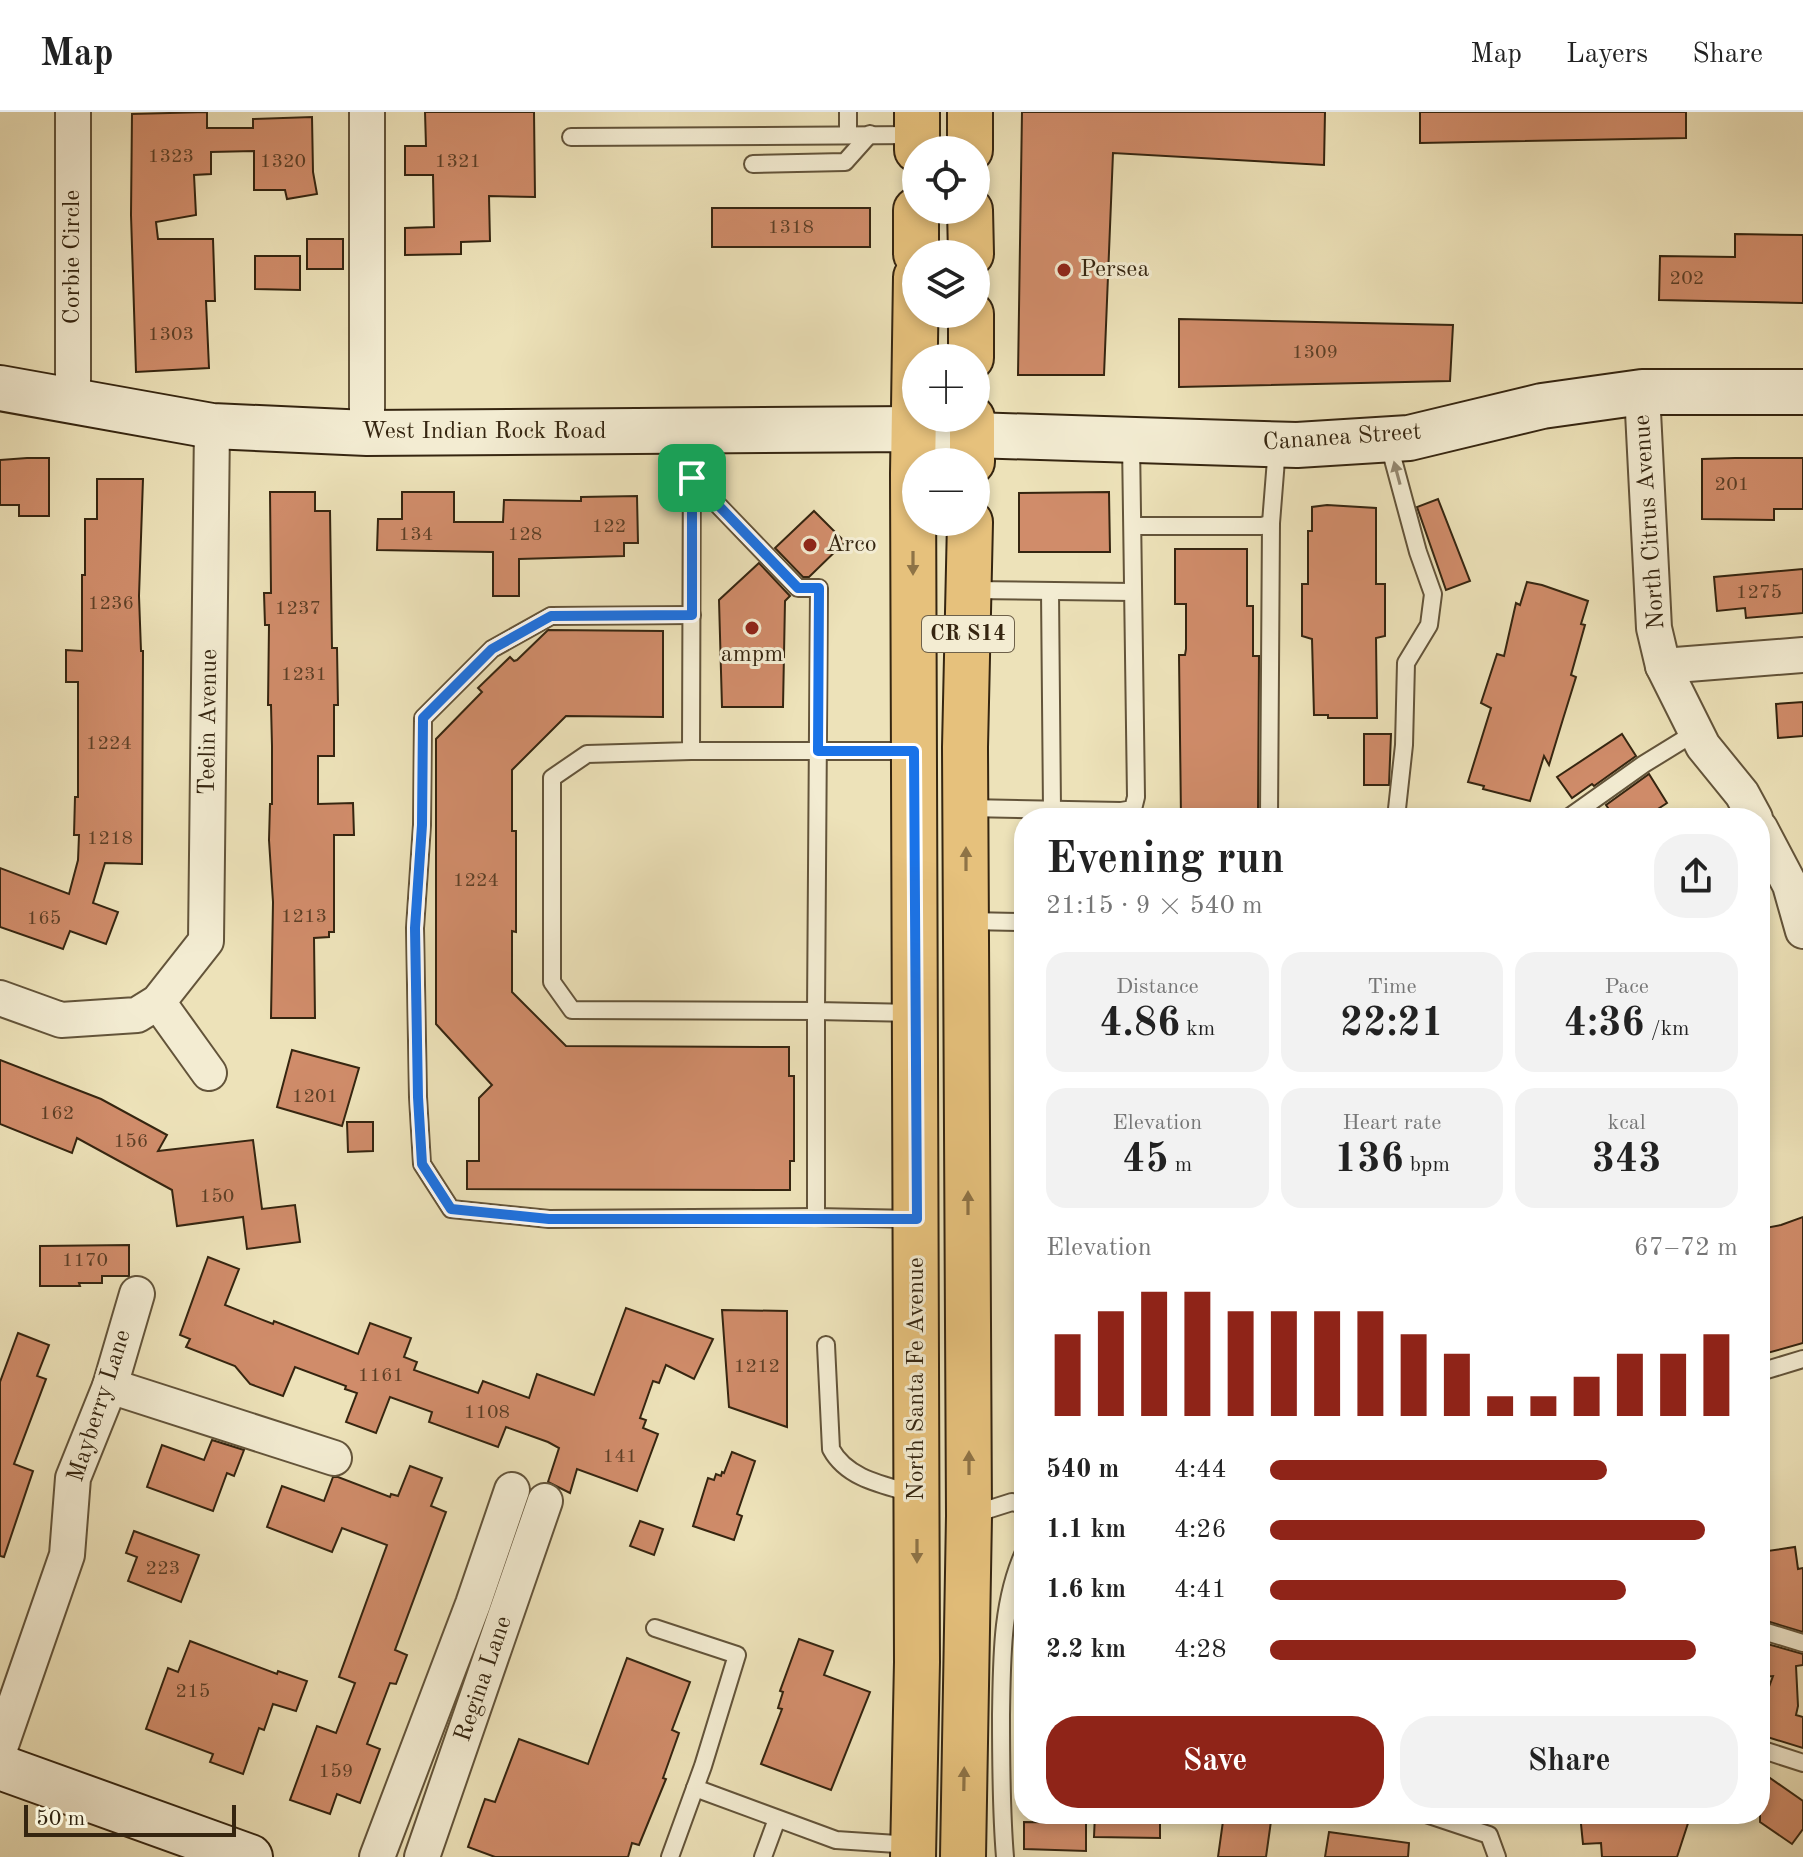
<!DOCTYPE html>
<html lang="en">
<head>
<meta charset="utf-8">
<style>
  :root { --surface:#fff; --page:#f2f2f2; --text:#222; --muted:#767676; --line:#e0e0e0; --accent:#8f2418 }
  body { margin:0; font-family:"Old Standard TT",serif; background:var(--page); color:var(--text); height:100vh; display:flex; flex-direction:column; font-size:30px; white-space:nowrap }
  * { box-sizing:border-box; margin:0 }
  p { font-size:26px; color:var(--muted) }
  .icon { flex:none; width:44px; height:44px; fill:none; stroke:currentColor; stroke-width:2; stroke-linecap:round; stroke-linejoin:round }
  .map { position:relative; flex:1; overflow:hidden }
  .sheet { position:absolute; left:1014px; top:696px; width:756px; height:1016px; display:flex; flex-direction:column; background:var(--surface); border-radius:32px; box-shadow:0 4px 12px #0003 }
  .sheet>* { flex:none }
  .controls { position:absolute; left:902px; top:24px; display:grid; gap:16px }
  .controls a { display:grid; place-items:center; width:88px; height:88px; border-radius:50%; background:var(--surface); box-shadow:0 4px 12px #0003; font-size:40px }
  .scale { position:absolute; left:24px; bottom:20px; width:212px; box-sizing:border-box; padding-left:8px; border:4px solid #352510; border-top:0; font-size:22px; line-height:28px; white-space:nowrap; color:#352510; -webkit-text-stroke:6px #f3ecd2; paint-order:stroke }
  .pin { position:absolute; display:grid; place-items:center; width:68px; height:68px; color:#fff; margin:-34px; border-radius:16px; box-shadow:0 4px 12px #0006 }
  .round { display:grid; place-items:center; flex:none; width:84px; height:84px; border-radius:32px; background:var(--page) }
  .overview { display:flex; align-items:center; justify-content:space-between; height:136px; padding:0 32px }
  h1 { font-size:44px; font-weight:700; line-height:60px }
  .metrics { display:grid; grid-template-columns:repeat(3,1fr); gap:12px; height:136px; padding:8px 32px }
  .metrics div { display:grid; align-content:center; border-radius:20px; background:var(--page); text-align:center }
  .metrics b { font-size:40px; font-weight:700 }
  .metrics small { font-size:22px; font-weight:400 }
  .metrics p { font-size:22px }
  .chart { height:224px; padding:16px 32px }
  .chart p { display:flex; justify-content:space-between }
  .chart svg { width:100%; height:144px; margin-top:8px; stroke:var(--accent); stroke-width:6 }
  .primary-button { display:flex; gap:16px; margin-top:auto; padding:16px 32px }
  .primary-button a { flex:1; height:92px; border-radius:32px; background:var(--accent); color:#fff; font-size:32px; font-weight:700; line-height:92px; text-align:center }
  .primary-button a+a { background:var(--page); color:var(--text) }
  ul { padding:0 32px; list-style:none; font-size:26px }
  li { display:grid; grid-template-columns:128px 96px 1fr; align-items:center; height:60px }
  li i { height:20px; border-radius:10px; background:var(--accent) }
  header { display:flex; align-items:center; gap:48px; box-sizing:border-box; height:112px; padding:0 40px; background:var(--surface); border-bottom:2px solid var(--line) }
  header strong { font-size:38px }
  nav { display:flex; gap:44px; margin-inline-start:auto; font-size:28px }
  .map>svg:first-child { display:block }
  .building { fill:#d08c6a; stroke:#352510; stroke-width:2 }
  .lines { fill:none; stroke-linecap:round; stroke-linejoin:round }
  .lane-casing { stroke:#63543a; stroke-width:20 }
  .street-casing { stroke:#63543a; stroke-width:38 }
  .secondary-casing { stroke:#352510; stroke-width:48 }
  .primary-casing { stroke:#352510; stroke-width:48 }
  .lane { stroke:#f3ecd2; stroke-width:16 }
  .street { stroke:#f3ecd2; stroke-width:34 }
  .secondary { stroke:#f3ecd2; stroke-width:44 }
  .primary { stroke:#e6c17c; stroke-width:44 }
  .oneway { fill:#948871 }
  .oneway2 { fill:#8e7346 }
  .route-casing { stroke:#fff; stroke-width:16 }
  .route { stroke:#1a73e8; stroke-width:10 }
  .poi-dot { fill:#8f2418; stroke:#f3ecd2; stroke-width:3 }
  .labels { text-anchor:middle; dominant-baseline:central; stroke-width:6; stroke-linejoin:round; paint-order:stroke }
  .number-label { font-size:20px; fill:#5c3f26 }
  .shield { fill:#f3ecd2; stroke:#6e614a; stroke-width:2 }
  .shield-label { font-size:22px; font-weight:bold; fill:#352510 }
  .street-label { font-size:24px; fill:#352510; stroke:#f3ecd2 }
  .poi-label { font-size:24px; fill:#352510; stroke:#f3ecd2; text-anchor:start }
</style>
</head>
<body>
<header>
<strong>Map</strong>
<nav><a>Map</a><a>Layers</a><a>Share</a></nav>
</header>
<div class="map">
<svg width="1803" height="1745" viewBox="0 0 1803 1745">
  <rect width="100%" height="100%" fill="#ede2b9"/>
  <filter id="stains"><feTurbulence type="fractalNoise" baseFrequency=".0025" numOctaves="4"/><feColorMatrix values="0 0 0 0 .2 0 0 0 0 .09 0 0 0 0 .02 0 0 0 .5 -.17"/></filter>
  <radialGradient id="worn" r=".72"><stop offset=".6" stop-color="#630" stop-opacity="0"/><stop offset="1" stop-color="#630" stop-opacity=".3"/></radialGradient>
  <g class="building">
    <polygon points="207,0 207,16 253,16 253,7 312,5 313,60 317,82 287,87 285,78 254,78 254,39 211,40 211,62 194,63 196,103 156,110 158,127 213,127 215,189 206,189 209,256 136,260 131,103 132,2"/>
    <polygon points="425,0 534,0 535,85 489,84 490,129 461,130 461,142 405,143 405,116 434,115 433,63 405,63 405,34 426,34"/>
    <polygon points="1022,0 1325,0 1324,53 1113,41 1104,263 1018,263"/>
    <polygon points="1420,0 1686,0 1686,26 1420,31"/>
    <rect x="712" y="96" width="158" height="39"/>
    <polygon points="1735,122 1803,123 1803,191 1659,188 1660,144 1735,145"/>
    <rect x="307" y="127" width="36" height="30"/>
    <polygon points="255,144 300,144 300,178 255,177"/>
    <polygon points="1179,207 1453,213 1450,269 1179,275"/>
    <polygon points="27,346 49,346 49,404 19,404 19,393 0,393 0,348"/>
    <polygon points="1735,346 1803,346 1803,397 1774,397 1774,408 1702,407 1702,347"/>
    <polygon points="97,367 143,367 139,484 141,539 143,539 142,752 105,751 93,791 118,800 106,832 70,819 63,837 0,815 0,756 69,782 78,748 79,723 74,723 75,685 78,685 78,570 66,570 66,538 82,539 82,463 85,463 85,407 97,407"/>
    <polygon points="270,380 315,380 315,399 330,399 332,536 337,536 338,593 334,593 334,644 318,644 318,692 353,691 354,723 334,723 334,820 329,820 329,825 314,826 315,906 271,906 273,790 269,728 270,692 272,692 272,634 271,593 268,593 269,513 265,513 264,481 271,481"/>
    <polygon points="402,380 454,380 454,410 503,410 504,388 581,389 581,385 637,384 638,431 624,431 624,444 519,447 519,484 493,484 493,440 377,438 378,407 402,407"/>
    <polygon points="1109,380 1110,440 1019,440 1019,381"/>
    <polygon points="1438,387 1470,469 1446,478 1417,395"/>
    <polygon points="1327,393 1376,396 1376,472 1385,472 1385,524 1376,526 1377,606 1328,606 1328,603 1314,603 1312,527 1302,524 1302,472 1308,472 1308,419 1312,419 1312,395"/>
    <polygon points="814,399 845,430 809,465 803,465 775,436"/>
    <polygon points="1175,437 1247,437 1247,494 1253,494 1253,544 1259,544 1258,701 1248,701 1248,706 1181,706 1179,543 1185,543 1186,537 1186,492 1175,492"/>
    <polygon points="759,451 790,484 785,489 783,595 722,595 719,488"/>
    <polygon points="1803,457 1803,501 1746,506 1745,496 1717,499 1714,465"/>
    <polygon points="1527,470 1542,473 1588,489 1581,512 1585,513 1571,563 1576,565 1563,607 1549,653 1544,644 1530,689 1483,677 1484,674 1468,670 1491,596 1481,591 1497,542 1504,544 1516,491 1520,493"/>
    <polygon points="548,518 663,519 663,605 566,604 512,658 512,719 516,719 516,820 512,819 512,880 566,934 789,935 789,964 794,964 794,1049 790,1049 790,1078 467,1077 467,1049 479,1049 479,986 492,973 436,912 436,627 482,580 478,576 510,545 514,549 517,548"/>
    <polygon points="1803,590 1803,624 1778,626 1776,592"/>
    <polygon points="1364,622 1391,622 1389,673 1364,673"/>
    <polygon points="1622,622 1636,644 1594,674 1592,672 1572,686 1557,665"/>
    <polygon points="1649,662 1667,691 1644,706 1615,706 1606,693"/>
    <polygon points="292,938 359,956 342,1014 277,995"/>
    <polygon points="0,948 101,987 167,1023 158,1039 253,1028 262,1097 295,1093 300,1130 247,1137 243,1105 177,1114 172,1078 77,1026 72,1041 0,1012"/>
    <polygon points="347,1010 373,1010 373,1039 348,1040"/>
    <polygon points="1803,1105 1803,1231 1760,1243 1760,1117 1781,1113"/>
    <polygon points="129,1133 129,1164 102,1164 102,1171 79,1171 80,1174 40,1174 40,1134"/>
    <polygon points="208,1145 239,1157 225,1193 273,1212 274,1209 358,1242 370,1211 411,1226 404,1245 417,1250 414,1258 478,1281 483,1269 529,1286 537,1262 594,1283 626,1196 713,1227 694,1267 666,1253 659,1271 653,1269 640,1306 646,1308 643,1316 658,1322 637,1379 577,1357 570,1381 548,1370 559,1336 548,1330 506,1315 498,1335 429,1310 432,1300 390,1285 376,1321 346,1310 357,1281 345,1277 346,1274 295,1255 283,1284 250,1272 235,1254 186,1235 190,1227 180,1223"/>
    <polygon points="722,1198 787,1199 787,1315 729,1295"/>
    <polygon points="18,1221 49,1233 37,1264 46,1267 14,1352 33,1359 4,1445 0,1444 0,1270"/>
    <polygon points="212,1328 244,1338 234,1364 227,1361 213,1399 147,1375 162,1333 204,1348"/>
    <polygon points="732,1340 755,1349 737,1402 742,1404 734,1428 693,1414 708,1366 714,1368 716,1362 721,1364 722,1360 724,1361"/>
    <polygon points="410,1354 442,1366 431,1394 446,1400 395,1538 407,1543 396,1572 390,1571 367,1632 380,1637 360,1691 337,1682 330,1702 290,1688 317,1614 336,1621 355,1571 339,1565 387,1433 342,1416 332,1440 267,1415 282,1374 324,1389 333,1365 338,1365 390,1385 391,1382 398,1384"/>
    <polygon points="640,1409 663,1417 654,1443 630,1434"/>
    <polygon points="134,1419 199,1443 181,1490 128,1469 137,1445 126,1441"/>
    <polygon points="1795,1435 1798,1457 1803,1456 1803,1520 1760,1507 1760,1440"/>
    <polygon points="799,1527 833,1539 824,1563 870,1580 831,1678 761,1652 782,1597 778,1596 783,1580 780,1579"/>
    <polygon points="190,1529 277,1562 278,1559 307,1569 296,1599 273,1592 264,1618 259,1616 243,1662 210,1650 213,1642 146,1617 168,1556 178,1560"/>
    <polygon points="1760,1530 1803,1542 1803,1553 1796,1554 1798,1594 1796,1603 1803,1605 1803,1636 1764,1624 1768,1611 1760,1609 1760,1599 1773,1564 1760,1565"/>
    <polygon points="627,1546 690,1570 672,1618 679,1621 663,1666 666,1667 639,1733 632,1731 628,1745 495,1745 468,1735 485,1687 495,1690 519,1627 588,1652"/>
    <polygon points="1760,1659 1803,1689 1803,1717 1792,1732 1760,1710"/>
    <polygon points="1095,1702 1160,1702 1160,1726 1094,1725"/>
    <polygon points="1224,1702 1272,1702 1266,1745 1218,1745"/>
    <polygon points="1580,1702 1691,1702 1677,1745 1602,1745 1601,1731 1583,1732"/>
    <polygon points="1024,1710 1086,1711 1086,1739 1024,1737"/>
    <polygon points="1329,1720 1409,1731 1408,1745 1325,1745"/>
  </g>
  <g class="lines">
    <g class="lane-casing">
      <g id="lane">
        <polyline points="848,0 848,23"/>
        <polyline points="571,25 915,23"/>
        <polyline points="753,52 845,50 870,22"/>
        <polyline points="692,320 691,639 587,642 552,666 552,870 572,898 816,899 816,1105 915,1107"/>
        <polyline points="1388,329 1418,440 1433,482 1429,513 1406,551 1404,633 1396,706"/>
        <polyline points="692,366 798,476 819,476 816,899 915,901"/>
        <polyline points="1133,414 1262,414 1271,411 1277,335"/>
        <polyline points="971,478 1133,480"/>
        <polyline points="1050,479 1052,698"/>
        <polyline points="692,503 551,504 492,537 423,606 422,713 415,816 418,985 422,1052 451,1097 549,1107 816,1105"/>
        <polyline points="691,639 913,639"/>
        <polyline points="967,696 1121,699 1133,697 1136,685 1131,330"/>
        <polyline points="1269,706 1271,411"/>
        <polyline points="1568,706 1644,652 1696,620"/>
        <polyline points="968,809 1024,810"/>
        <path d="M826,1233l5,104c16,30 53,36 84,45"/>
        <polyline points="1760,1260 1803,1247"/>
        <polyline points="971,1403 1012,1390 1024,1393"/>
        <polyline points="655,1516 737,1543 703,1654 670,1745"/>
        <polyline points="1760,1518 1803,1531"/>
        <polyline points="1760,1637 1803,1651"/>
        <polyline points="695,1676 836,1728 912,1733"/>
        <polyline points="1426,1702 1489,1723 1497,1745"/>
        <polyline points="763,1745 777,1707"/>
        <path d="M1005,1745c-4,-47 -4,-94 -4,-142 1,-55 0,-112 23,-163"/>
      </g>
    </g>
    <g class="street-casing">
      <g id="street">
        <polyline points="73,0 73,290"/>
        <polyline points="367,0 367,321"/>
        <polyline points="1642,280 1654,516 1663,554 1703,634 1742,682 1755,706"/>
        <polyline points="1663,554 1803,543"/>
        <polyline points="1760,716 1790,773 1803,819"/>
        <polyline points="0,886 61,908 137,903 158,890 206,829 212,314"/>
        <polyline points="158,890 209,961"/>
        <polyline points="110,1274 334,1346"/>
        <polyline points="0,1636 67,1443 73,1366 110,1274 137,1182"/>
        <polyline points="377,1745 473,1492 512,1378"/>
        <polyline points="422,1745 545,1389"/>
      </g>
    </g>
    <g class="secondary-casing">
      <g id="secondary">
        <polyline points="0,276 212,314 367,321 915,317 972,323 1297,333 1409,326 1542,294 1642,280 1803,280"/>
        <polyline points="0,1655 250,1745"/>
      </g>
    </g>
    <g class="primary-casing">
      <g id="primary">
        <polyline points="970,0 970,38"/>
        <polyline points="917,38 917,0"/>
        <polyline points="970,98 971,142"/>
        <polyline points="916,142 916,98"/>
        <polyline points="971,202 971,246"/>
        <polyline points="972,350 972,306"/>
        <polyline points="913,1745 917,1550 913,361 916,165"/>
        <polyline points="963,1745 969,1404 965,635 970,410"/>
      </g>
    </g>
    <use href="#lane" class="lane"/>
    <use href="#street" class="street"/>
    <use href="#secondary" class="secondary"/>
    <use href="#primary" class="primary"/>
  </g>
  <defs><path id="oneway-solid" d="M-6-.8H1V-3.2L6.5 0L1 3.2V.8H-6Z" transform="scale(2)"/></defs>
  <use class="oneway" href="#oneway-solid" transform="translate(1397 361) rotate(-105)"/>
  <g class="oneway2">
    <use href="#oneway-solid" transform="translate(913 451) rotate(90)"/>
    <use href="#oneway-solid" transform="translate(966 747) rotate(-90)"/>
    <use href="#oneway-solid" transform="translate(968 1091) rotate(-90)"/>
    <use href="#oneway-solid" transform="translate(969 1351) rotate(-90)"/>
    <use href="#oneway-solid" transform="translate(917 1439) rotate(90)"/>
    <use href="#oneway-solid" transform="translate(964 1667) rotate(-89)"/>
  </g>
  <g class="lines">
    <g class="route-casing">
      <polygon id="route" points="692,366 798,476 819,476 818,639 914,639 917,1107 549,1107 451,1097 422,1052 418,985 415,816 422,713 423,606 492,537 551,504 692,503"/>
    </g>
    <use href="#route" class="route"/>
  </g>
  <g class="poi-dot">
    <circle cx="1064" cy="158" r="8"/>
    <circle cx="810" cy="433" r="8"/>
    <circle cx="752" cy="516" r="8"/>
  </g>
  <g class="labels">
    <g class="number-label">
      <text x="171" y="45">1323</text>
      <text x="283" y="50">1320</text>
      <text x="458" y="50">1321</text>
      <text x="791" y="116">1318</text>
      <text x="1687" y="167">202</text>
      <text x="171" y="223">1303</text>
      <text x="1315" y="241">1309</text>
      <text x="1732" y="373">201</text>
      <text x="609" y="415">122</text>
      <text x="416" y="423">134</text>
      <text x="525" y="423">128</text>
      <text x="1759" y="481">1275</text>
      <text x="111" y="492">1236</text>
      <text x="298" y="497">1237</text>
      <text x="304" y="563">1231</text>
      <text x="109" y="632">1224</text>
      <text x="110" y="727">1218</text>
      <text x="476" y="769">1224</text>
      <text x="304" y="805">1213</text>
      <text x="44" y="807">165</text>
      <text x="315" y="985">1201</text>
      <text x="57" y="1002">162</text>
      <text x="131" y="1030">156</text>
      <text x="217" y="1085">150</text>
      <text x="85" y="1149">1170</text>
      <text x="757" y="1255">1212</text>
      <text x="381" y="1264">1161</text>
      <text x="487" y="1301">1108</text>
      <text x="620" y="1345">141</text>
      <text x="163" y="1457">223</text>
      <text x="193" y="1580">215</text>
      <text x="336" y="1660">159</text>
    </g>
    <rect class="shield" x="922" y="504" width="92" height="36" rx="6"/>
    <g class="shield-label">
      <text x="968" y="522">CR S14</text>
    </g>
    <g class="street-label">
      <text transform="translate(73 145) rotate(-90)">Corbie Circle</text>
      <text x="484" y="320">West Indian Rock Road</text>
      <text transform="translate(1342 326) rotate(-4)">Cananea Street</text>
      <text transform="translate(1650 410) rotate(-94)">North Citrus Avenue</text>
      <text transform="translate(209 610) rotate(-89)">Teelin Avenue</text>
      <text transform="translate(917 1267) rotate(-90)">North Santa Fe Avenue</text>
      <text transform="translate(100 1294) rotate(-72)">Mayberry Lane</text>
      <text transform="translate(484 1567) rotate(-71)">Regina Lane</text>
    </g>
    <g class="poi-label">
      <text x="1080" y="158">Persea</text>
      <text x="826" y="433">Arco</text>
      <text x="752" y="543" text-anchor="middle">ampm</text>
    </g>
  </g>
  <rect width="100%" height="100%" filter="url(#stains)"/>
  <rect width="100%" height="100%" fill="url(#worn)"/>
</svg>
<div class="controls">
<a><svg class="icon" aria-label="locate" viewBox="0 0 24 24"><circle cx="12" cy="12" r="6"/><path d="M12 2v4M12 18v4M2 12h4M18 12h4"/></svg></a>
<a><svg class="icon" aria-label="layers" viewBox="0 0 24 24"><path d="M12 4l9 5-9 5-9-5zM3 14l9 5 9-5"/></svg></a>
<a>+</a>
<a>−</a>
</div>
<div class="scale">50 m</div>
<div class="pin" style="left:692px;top:366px;background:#1e9e55"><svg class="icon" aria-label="arrive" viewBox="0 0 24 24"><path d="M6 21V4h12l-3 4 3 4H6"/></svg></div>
<section class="sheet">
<div class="overview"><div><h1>Evening run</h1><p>21:15 · 9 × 540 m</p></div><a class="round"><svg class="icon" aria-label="share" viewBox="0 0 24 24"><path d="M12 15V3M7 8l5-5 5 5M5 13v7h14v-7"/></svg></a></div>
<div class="metrics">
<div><p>Distance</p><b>4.86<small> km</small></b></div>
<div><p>Time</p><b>22:21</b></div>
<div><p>Pace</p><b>4:36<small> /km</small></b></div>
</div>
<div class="metrics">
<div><p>Elevation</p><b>45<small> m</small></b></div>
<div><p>Heart rate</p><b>136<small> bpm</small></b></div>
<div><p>kcal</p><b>343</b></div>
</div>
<div class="chart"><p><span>Elevation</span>67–72 m</p>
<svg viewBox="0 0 160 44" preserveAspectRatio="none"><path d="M5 44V19M15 44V12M25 44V6M35 44V6M45 44V12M55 44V12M65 44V12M75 44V12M85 44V19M95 44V25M105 44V38M115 44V38M125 44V32M135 44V25M145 44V25M155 44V19"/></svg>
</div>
<ul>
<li><b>540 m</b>4:44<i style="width:72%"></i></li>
<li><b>1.1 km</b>4:26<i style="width:93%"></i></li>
<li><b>1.6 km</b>4:41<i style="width:76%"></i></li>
<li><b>2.2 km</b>4:28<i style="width:91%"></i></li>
</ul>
<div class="primary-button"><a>Save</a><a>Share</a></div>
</section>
</div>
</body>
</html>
